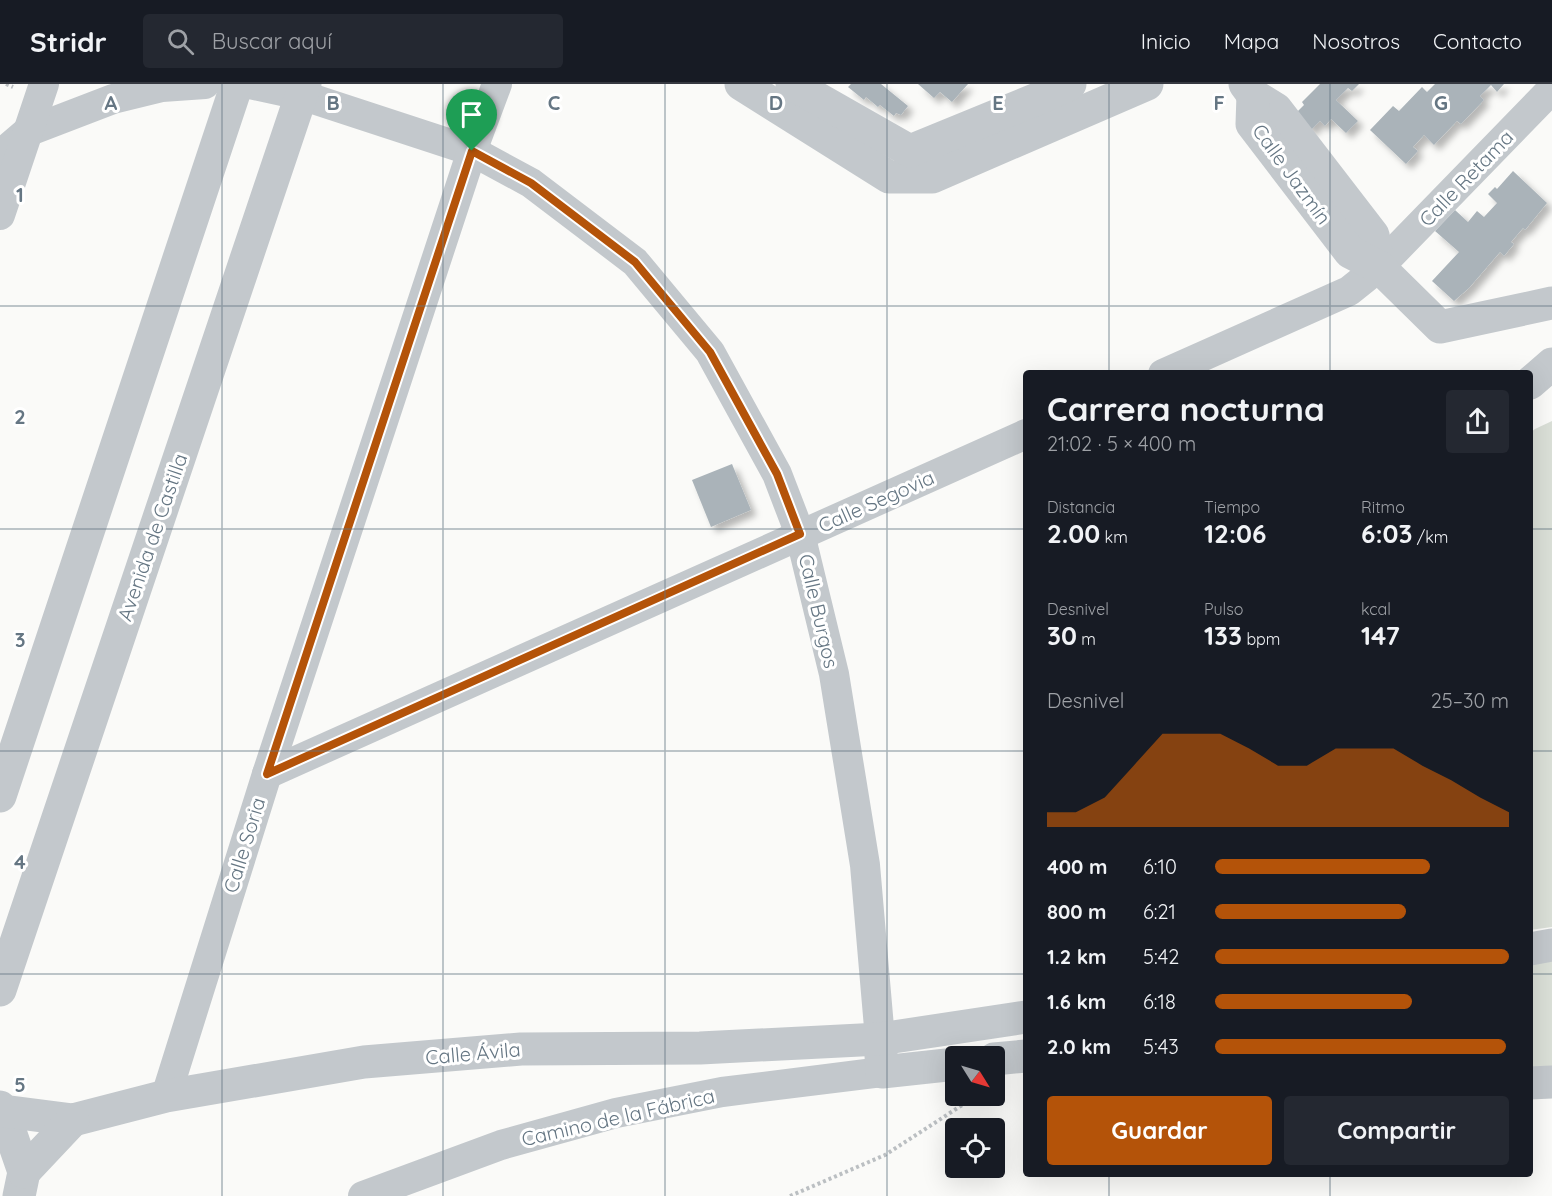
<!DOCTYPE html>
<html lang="es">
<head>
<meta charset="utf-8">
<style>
  :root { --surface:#171b24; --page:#242831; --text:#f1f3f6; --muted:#9ea1a6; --line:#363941; --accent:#b45309 }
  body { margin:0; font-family:Quicksand,sans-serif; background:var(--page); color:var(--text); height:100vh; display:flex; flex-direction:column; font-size:22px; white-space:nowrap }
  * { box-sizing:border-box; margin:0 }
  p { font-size:20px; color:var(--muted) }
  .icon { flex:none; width:33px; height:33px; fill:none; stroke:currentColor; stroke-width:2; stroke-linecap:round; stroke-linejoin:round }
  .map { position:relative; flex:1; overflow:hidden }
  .side { position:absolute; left:1023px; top:286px; width:510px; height:807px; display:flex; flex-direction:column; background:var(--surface); border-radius:6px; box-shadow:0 6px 24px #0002 }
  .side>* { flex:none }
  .needle { width:39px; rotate:127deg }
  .controls { position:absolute; left:945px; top:962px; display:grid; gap:12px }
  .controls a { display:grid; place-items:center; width:60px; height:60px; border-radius:6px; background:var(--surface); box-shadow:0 6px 24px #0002; font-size:30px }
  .pin { position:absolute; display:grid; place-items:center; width:51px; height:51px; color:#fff; margin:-62px -26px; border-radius:50% 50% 50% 0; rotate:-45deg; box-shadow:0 0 6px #0007 }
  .pin .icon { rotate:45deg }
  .round { display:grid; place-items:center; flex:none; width:63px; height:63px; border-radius:6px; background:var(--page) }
  .headline { display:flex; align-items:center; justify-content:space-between; height:102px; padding:0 24px }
  h1 { font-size:33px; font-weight:700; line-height:45px }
  .figures { display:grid; grid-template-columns:repeat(3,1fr); gap:9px; height:102px; padding:6px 24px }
  .figures div { display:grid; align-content:center }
  .figures b { font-size:26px; font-weight:700 }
  .figures small { font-size:16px; font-weight:400 }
  .figures p { font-size:16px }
  .chart { height:168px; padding:12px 24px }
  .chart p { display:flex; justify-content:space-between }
  .chart svg { width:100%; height:108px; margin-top:6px; fill:var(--accent); opacity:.7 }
  .action { display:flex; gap:12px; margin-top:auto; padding:12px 24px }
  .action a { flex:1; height:69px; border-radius:6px; background:var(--accent); color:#fff; font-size:24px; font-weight:700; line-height:69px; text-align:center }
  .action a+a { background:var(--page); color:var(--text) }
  ul { padding:0 24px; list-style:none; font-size:20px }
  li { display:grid; grid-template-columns:96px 72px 1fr; align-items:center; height:45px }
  li i { height:15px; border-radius:8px; background:var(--accent) }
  header { display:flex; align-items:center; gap:36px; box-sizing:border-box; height:84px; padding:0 30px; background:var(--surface); border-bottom:2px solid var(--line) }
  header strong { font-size:28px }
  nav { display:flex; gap:33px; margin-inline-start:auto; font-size:21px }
  .search { width:420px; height:54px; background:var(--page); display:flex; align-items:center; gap:15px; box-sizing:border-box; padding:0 21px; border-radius:6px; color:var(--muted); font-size:22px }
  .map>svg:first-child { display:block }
  .green { fill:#dadfd7 }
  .building { fill:#aab3b9; filter:url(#shadow) }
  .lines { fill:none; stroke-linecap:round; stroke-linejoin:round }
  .path { stroke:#bbbfc2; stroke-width:4; stroke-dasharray:3 3; stroke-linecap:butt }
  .minor { stroke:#c3c8cc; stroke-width:30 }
  .tertiary { stroke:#c3c8cc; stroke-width:33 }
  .route-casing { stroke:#fff; stroke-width:12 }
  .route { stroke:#b45309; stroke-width:8 }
  .grid { fill:none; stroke:#657683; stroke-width:1.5; stroke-opacity:0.55 }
  .labels { text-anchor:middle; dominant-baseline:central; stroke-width:6; stroke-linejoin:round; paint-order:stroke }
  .street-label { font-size:20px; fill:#657683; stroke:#fff }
  .grid-label { font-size:20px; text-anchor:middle; font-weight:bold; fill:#657683; stroke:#fff; stroke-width:6; stroke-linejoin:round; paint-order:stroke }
</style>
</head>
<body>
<header>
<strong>Stridr</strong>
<div class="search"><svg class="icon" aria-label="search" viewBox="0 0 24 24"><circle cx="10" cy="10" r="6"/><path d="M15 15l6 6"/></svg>Buscar aquí</div>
<nav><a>Inicio</a><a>Mapa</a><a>Nosotros</a><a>Contacto</a></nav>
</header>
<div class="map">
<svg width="1552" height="1112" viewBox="0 0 1552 1112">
  <defs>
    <filter id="shadow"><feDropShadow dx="5.5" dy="5.5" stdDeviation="3" flood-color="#0004"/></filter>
  </defs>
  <rect width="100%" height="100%" fill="#fafaf8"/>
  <g class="green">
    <polygon points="1552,337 1552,843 1530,846 1530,349 1535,345"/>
    <polygon points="1552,874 1552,984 1530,985 1530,879"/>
  </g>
  <g class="building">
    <polygon points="851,0 881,0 908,22 901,31 896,29 894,32 880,21 878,23 866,13 864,16 848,3"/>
    <polygon points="918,0 968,0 952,18 940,8 934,14"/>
    <polygon points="1320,0 1359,0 1352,7 1348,4 1336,16 1358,37 1346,49 1331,35 1325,42 1320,37 1310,47 1296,29 1304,21 1302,18"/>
    <polygon points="1435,0 1504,0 1497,8 1491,1 1480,12 1484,16 1461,40 1457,37 1434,61 1424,51 1413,63 1418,67 1406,80 1370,46 1393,22 1399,27 1422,3 1427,8"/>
    <polygon points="1513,87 1547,119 1525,146 1523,144 1511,158 1514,160 1504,172 1500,168 1469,204 1454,217 1432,197 1459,168 1435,147 1455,126 1468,138 1477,127 1484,133 1497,119 1488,110 1495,103 1497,105"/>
    <polygon points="732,380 751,426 711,443 692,396"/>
  </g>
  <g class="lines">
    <g class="path">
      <polyline points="6,0 13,3"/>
      <polyline points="790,1112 885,1071 970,1016 973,1011"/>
    </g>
    <g class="minor">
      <polyline points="250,0 301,11 472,67 531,99 635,178 710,268 777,390 800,450 834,590 865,781 880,955"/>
      <polyline points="0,71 27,48 113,15 162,3 205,0"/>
      <polyline points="0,131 44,0"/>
      <polyline points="1163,290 1349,207 1379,183 1552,5"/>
      <polyline points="267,690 1026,350"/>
      <polyline points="166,1012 267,690 472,67 497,0"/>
      <polyline points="363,1112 501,1061 616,1029 722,1008 882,988"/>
    </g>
    <g class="tertiary">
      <polyline points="741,0 889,93 932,93 1147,0"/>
      <polyline points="792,0 910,67 1037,15 1070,0"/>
      <polyline points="1245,0 1253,11 1276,25 1373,151 1379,183"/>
      <polyline points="1253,11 1252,40 1350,168 1379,183 1440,243 1552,219"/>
      <polyline points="1530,299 1552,280"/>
      <polyline points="0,712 237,0"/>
      <polyline points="1530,865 1552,861"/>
      <polyline points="0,906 305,0"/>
      <polyline points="880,955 882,988 956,980"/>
      <polyline points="994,975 1026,972"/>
      <polyline points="1530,999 1552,998"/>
      <polyline points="0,1023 3,1027 24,1088 19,1112"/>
      <polyline points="3,1027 73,1036 166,1012 364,978 521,965 700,964 880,955 1026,933"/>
      <polyline points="24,1088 73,1036"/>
    </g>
  </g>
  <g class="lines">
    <g class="route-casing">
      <polygon id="route" points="472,67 531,99 635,178 710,268 777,390 800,450 267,690"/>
    </g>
    <use href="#route" class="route"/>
  </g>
  <path class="grid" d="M222,0v1112M443,0v1112M665,0v1112M887,0v1112M1109,0v290M1330,0v290M0,222h1552M0,445h1026M1530,445h22M0,667h1026M1530,667h22M0,890h1026M1530,890h22M1109,1090v22M1330,1090v22"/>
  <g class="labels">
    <g class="street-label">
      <text transform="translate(1292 90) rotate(54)">Calle Jazmín</text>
      <text transform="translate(1466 94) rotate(-46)">Calle Retama</text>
      <text transform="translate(876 417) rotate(-24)">Calle Segovia</text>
      <text transform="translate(152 453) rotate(-71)">Avenida de Castilla</text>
      <text transform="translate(819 527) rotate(77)">Calle Burgos</text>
      <text transform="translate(244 761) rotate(-73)">Calle Soria</text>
      <text transform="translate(473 969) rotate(-5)">Calle Ávila</text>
      <text transform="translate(618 1033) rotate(-13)">Camino de la Fábrica</text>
    </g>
  </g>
  <g class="grid-label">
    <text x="111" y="26">A</text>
    <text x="333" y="26">B</text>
    <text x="554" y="26">C</text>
    <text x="776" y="26">D</text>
    <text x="998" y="26">E</text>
    <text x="1219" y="26">F</text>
    <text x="1441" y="26">G</text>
    <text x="20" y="118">1</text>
    <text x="20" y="340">2</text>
    <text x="20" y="563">3</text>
    <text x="20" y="785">4</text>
    <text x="20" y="1008">5</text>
  </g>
</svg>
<div class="controls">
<a><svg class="needle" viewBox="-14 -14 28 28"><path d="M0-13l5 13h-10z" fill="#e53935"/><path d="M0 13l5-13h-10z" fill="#9ea1a6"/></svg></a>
<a><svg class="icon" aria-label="locate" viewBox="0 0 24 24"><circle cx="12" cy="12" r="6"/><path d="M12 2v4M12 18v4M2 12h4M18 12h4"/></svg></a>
</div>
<div class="pin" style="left:472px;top:67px;background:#1e9e55"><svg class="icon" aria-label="arrive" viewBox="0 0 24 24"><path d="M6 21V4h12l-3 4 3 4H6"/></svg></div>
<section class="side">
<div class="headline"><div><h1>Carrera nocturna</h1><p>21:02 · 5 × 400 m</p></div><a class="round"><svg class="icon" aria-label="share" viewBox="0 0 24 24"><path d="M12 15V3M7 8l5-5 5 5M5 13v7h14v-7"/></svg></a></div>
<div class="figures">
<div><p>Distancia</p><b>2.00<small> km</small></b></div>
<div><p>Tiempo</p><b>12:06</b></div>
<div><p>Ritmo</p><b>6:03<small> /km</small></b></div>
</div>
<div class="figures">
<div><p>Desnivel</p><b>30<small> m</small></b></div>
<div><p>Pulso</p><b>133<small> bpm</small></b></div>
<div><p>kcal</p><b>147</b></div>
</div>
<div class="chart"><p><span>Desnivel</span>25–30 m</p>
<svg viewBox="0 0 160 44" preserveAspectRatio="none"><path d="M0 44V38L10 38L20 32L30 19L40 6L50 6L60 6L70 12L80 19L90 19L100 12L110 12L120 12L130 19L140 25L150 32L160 38V44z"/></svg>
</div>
<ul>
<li><b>400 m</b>6:10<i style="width:73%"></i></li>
<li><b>800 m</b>6:21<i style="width:65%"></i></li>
<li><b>1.2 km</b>5:42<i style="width:100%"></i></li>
<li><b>1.6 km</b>6:18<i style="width:67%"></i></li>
<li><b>2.0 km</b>5:43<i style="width:99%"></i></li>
</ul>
<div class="action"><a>Guardar</a><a>Compartir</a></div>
</section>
</div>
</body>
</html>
